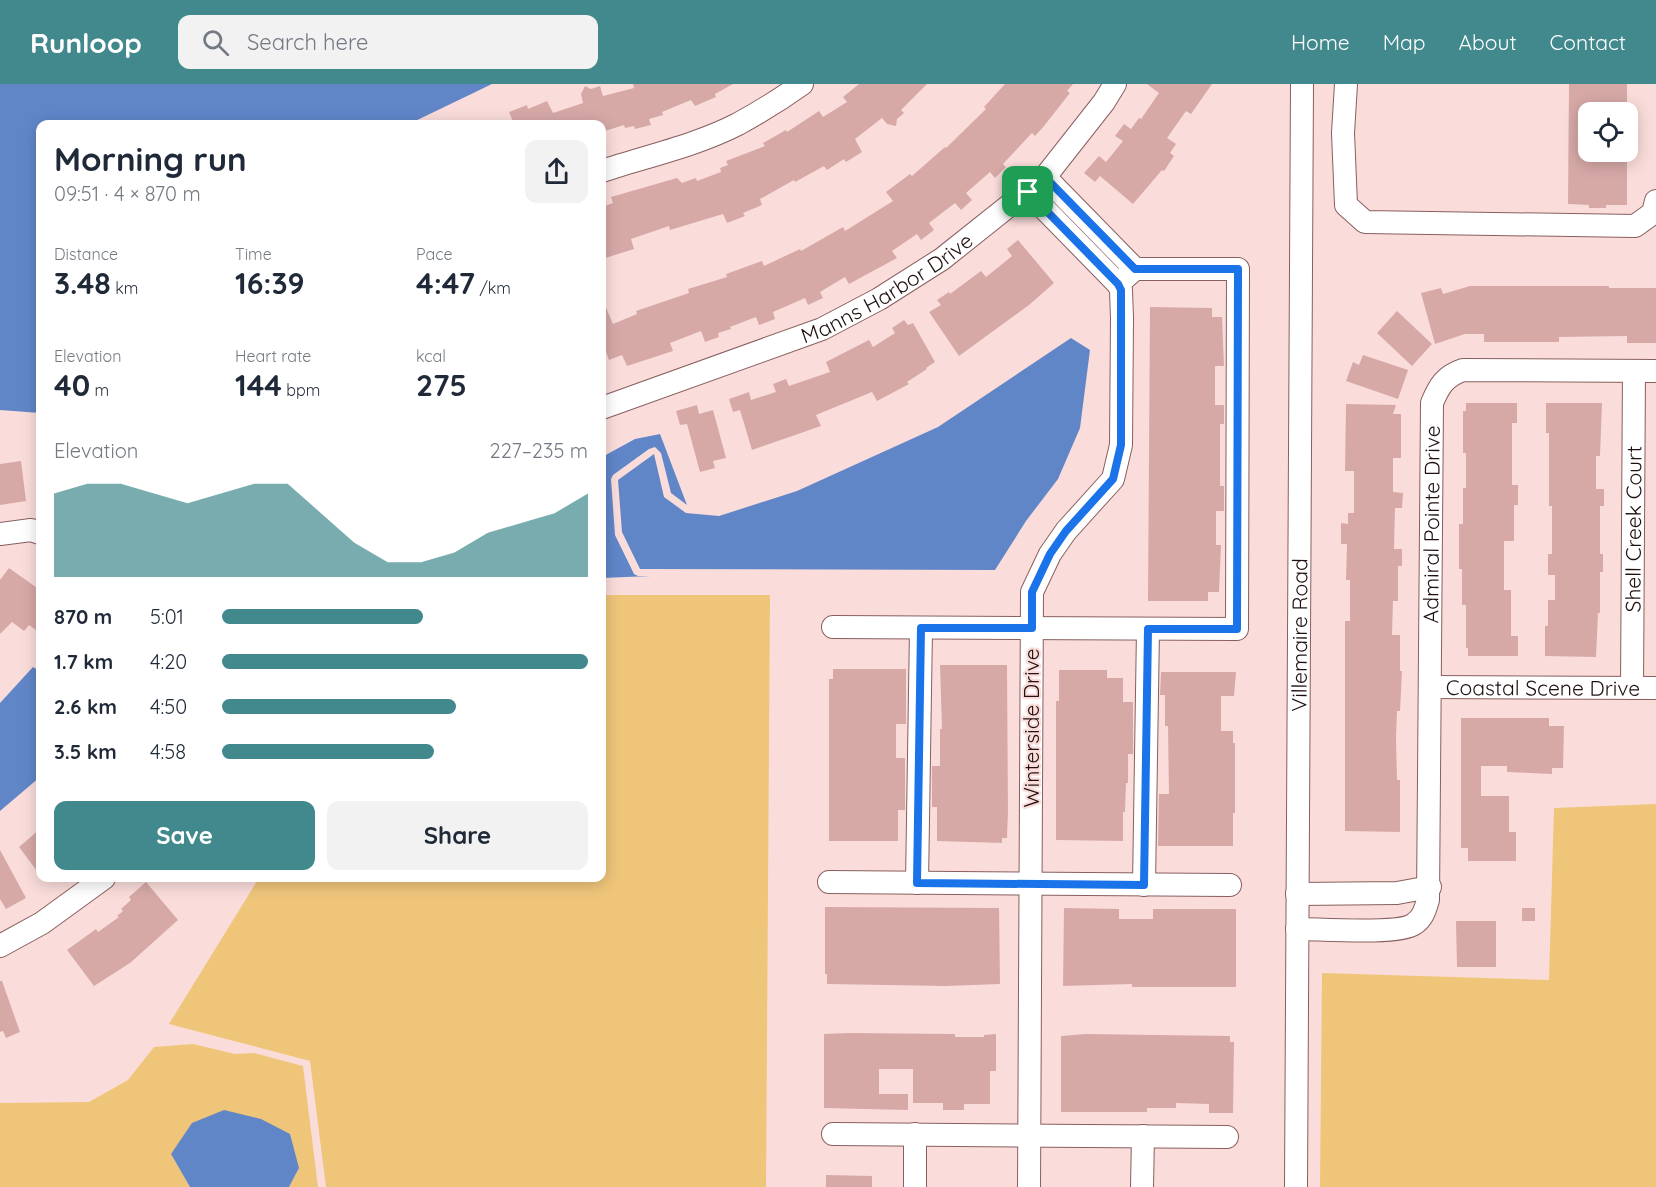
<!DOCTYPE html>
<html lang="en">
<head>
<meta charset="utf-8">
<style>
  :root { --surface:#fff; --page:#f2f2f3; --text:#1f2937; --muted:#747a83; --accent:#41898d }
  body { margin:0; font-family:Quicksand,sans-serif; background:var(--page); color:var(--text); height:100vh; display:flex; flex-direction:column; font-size:22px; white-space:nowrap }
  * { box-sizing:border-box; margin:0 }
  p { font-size:20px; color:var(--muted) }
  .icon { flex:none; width:33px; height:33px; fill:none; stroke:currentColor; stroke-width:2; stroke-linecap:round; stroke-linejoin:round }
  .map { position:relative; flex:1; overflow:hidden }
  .drawer { position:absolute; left:36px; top:36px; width:570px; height:762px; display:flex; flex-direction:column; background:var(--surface); border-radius:12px; box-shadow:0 3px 15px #0003 }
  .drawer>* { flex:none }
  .fabs { position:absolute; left:1578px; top:18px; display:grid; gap:12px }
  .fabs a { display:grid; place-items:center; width:60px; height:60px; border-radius:12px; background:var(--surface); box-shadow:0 3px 15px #0003; font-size:30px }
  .pin { position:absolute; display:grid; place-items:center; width:51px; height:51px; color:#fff; margin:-26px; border-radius:12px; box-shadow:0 3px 9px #0006 }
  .round { display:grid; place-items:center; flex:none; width:63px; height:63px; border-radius:12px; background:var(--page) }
  .head { display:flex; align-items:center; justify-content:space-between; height:102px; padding:0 18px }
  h1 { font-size:33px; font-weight:800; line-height:45px }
  .stats { display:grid; grid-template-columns:repeat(3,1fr); gap:9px; height:102px; padding:6px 18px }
  .stats div { display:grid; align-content:center }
  .stats b { font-size:30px; font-weight:800 }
  .stats small { font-size:16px; font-weight:400 }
  .stats p { font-size:16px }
  .chart { height:168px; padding:12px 18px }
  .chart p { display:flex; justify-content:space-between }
  .chart svg { width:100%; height:108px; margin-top:6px; fill:var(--accent); opacity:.7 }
  .action { display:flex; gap:12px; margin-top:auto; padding:12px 18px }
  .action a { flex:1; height:69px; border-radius:12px; background:var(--accent); color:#fff; font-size:24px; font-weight:800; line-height:69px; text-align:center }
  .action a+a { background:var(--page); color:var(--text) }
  ul { padding:0 18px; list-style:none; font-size:20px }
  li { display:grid; grid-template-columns:96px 72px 1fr; align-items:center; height:45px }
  li i { height:15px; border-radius:8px; background:var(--accent) }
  header { display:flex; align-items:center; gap:36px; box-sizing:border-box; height:84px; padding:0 30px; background:var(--accent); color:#fff }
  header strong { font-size:28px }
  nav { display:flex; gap:33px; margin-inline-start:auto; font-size:21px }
  .search { width:420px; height:54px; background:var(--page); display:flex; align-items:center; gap:15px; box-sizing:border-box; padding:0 21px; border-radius:12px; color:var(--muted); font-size:22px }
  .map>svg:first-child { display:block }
  .green { fill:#efc57a }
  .water { fill:#6186c8 }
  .building { fill:#d6a9a7 }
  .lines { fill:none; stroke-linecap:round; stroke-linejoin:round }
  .minor-casing { stroke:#885f5e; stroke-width:24 }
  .minor { stroke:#fff; stroke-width:22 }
  .route-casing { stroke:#fff; stroke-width:12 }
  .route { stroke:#1a73e8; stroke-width:8 }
  .labels { text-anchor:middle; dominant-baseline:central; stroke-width:4.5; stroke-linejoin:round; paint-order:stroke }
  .street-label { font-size:21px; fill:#201010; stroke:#fadddb }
</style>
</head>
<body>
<header>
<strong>Runloop</strong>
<div class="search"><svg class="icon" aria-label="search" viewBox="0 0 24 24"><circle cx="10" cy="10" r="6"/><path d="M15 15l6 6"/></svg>Search here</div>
<nav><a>Home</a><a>Map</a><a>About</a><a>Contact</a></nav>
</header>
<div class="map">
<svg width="1656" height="1103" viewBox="0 0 1656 1103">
  <rect width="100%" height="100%" fill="#fadddb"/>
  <g class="green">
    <polygon points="602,511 770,511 766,1103 326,1103 310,977 169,940 259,794 602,794"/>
    <polygon points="1656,720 1656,1103 1320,1103 1322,889 1549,896 1554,724"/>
    <polygon points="193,960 235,970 254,969 303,982 318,1103 289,1103 299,1084 171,1070 190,1103 0,1103 0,1019 89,1018 128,996 154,963"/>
  </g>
  <g class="water">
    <polygon points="0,0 492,0 409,40 40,40 40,329 0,326"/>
    <polygon points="1071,254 1090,266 1080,344 1058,395 1026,437 995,486 640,485 622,448 618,396 654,370 664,413 686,429 719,432 797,407 938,343"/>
    <polygon points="660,350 687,421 671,409 661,369 655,363 649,365 613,391 611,395 615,451 634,490 638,492 651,492 602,494 602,373 635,355"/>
    <polygon points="33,583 40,587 40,693 0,727 0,619"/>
    <polygon points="224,1026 261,1035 290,1050 299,1084 289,1103 190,1103 171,1070 192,1039"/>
  </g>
  <g class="building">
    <polygon points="633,0 733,0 715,10 716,13 695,22 691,16 662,28 663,31 649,35 651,41 635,45 634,42 625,44 624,41 602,48 602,40 514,40 509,28 527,21 528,25 547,17 553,29 583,19 581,10 585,2 591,5 600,2 603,12 634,4"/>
    <polygon points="859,0 927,0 901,26 904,29 897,35 896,42 887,40 882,34 855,55 862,68 846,78 844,75 827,86 824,82 795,98 794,96 760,115 762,121 743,129 745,132 727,139 723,130 670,146 669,142 631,155 634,165 602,175 602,123 613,119 611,113 677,94 682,99 696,94 697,97 721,88 720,84 728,81 726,77 765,62 763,59 786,46 787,48 819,27 823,33 847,18 843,13"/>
    <polygon points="1005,0 1073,0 1067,7 1070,9 1044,42 1035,52 1032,49 1003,80 1006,83 995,94 990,88 966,109 972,116 961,126 955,119 929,139 934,146 921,156 917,150 892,167 897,174 849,200 845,193 820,208 823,214 808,221 805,214 773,228 775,235 759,241 756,233 730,243 731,245 718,249 719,253 705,258 701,247 670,259 673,267 627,282 622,271 609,276 602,257 602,214 613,240 637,230 636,227 689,209 688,205 727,193 726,190 762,177 764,182 800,165 801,167 843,143 845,147 893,117 886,108 910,90 912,92 945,63 946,64 986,25 984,23"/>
    <polygon points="1147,0 1212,0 1191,30 1186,27 1167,54 1176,60 1170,69 1174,72 1164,87 1162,86 1133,120 1100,92 1095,98 1084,89 1099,72 1106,78 1123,57 1115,52 1124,40 1131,45 1139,34 1141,35 1159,9"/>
    <polygon points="1569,0 1627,0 1627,28 1588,28 1588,68 1627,68 1627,121 1606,121 1606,124 1589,124 1589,121 1568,120"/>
    <polygon points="1018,156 1054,199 1029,221 959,272 929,228 941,221 937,216 949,208 950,210 981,187 986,193 1001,181 1012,172 1007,165"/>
    <polygon points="1470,202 1609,202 1609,204 1656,204 1656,259 1627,259 1627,252 1559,253 1559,258 1484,258 1484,250 1465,250 1435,260 1421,209 1441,204 1443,210"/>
    <polygon points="1150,223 1212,224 1212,233 1222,233 1224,282 1215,282 1215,321 1224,321 1224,340 1220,340 1220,402 1224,402 1224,427 1216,427 1216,461 1221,461 1219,508 1208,508 1208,517 1148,517"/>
    <polygon points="1397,227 1432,260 1412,282 1377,249"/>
    <polygon points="904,236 908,241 913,239 935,278 926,284 927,285 907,298 909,300 877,317 872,308 816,331 821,342 752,366 740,326 733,328 729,315 749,308 751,316 776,308 773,300 786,295 789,302 830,288 826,278 869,256 873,263 895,249 892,244"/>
    <polygon points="1363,271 1408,286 1398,315 1346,297 1353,278 1359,281"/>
    <polygon points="1466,319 1517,319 1517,339 1512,339 1512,401 1518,401 1518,421 1514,421 1514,457 1504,457 1504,506 1511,506 1511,552 1518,552 1518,572 1468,572 1468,564 1466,564 1466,521 1462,521 1462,485 1459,485 1459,440 1463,440 1463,404 1466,404 1466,369 1463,369 1463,327 1466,327"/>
    <polygon points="1546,319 1602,319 1600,372 1596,372 1596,405 1604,405 1604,422 1600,422 1600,470 1603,470 1603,488 1600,488 1600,529 1598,529 1596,573 1545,572 1545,542 1548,542 1548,516 1555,516 1555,491 1548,491 1548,470 1552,470 1552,422 1549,422 1549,349 1546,349"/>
    <polygon points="1346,320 1396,321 1393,330 1401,330 1401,374 1393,374 1393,408 1403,409 1402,424 1395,424 1394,465 1402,465 1402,482 1398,482 1398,517 1393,517 1392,551 1400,551 1400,587 1402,587 1400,627 1397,627 1396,654 1397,696 1400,696 1400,748 1345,747 1345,537 1350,537 1350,496 1346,496 1347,460 1341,460 1341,439 1348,440 1348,429 1354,429 1354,387 1345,387"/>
    <polygon points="697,321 699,330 713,326 726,374 713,377 715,384 700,388 687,340 680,341 676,327"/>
    <polygon points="21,377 26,417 0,421 0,380"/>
    <polygon points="9,484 40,506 40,540 36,546 29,541 24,547 12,538 0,550 0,496"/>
    <polygon points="940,581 1007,581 1008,727 1007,754 1002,754 1002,759 937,757 937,723 932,723 932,682 940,682 940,645 942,645"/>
    <polygon points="833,585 906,585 906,640 896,640 896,674 905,674 905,726 898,726 898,757 829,757 829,595 833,595"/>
    <polygon points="1059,586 1107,586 1107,594 1123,594 1123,618 1133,618 1133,670 1128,670 1128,699 1126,699 1125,728 1123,728 1123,757 1056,756 1056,617 1059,617"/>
    <polygon points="1161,588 1236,588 1234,612 1221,612 1221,647 1233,647 1233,659 1235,659 1235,729 1233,729 1233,762 1158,762 1159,710 1169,710 1168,642 1165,642 1165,611 1160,611"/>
    <polygon points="1461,634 1549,634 1549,642 1564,642 1563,684 1552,684 1552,690 1507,688 1507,682 1481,682 1481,712 1509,712 1509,748 1516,748 1516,777 1468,777 1468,764 1461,764"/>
    <polygon points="40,745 40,791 19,763"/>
    <polygon points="0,766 26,814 6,825 0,815"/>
    <polygon points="146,798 178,836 130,879 94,902 67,866 96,845 98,848 119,833 117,832 123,827 121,825 131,816 129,813"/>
    <polygon points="825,823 999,824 1000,900 945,902 827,900 827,890 825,890"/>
    <polygon points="1064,824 1119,825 1119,835 1153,835 1153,825 1236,825 1236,903 1132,903 1132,900 1063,902"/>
    <rect x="1522" y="824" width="13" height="13"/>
    <polygon points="1456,837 1496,837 1496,883 1457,883"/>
    <polygon points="0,897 2,897 20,948 6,954 3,947 0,948"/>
    <polygon points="849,949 955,950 955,953 984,953 984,951 996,950 996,987 990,987 990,1020 964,1020 964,1026 943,1026 943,1019 913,1019 913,985 879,985 879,1010 908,1010 908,1026 824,1024 824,950"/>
    <polygon points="1085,950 1230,952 1230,958 1234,958 1233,1029 1209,1029 1209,1020 1176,1019 1176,1024 1147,1024 1147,1028 1061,1028 1061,952"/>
    <polygon points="826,1091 872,1092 872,1103 826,1103"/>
  </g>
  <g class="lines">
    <g class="minor-casing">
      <g id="minor">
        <polyline points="1346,0 1343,49 1346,121 1365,138 1635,142 1653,129 1656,117"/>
        <path d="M602,87c45,-15 93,-25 136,-47 22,-12 43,-25 64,-40"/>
        <polyline points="1045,93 1135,185"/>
        <polyline points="1028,108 1118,200 1121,206 1122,234 1121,361 1113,395 1066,447 1050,470 1032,508 1029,1103"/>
        <path id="s1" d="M602,324l220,-79 57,-30 63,-40 103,-82 59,-75 11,-18"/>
        <polyline points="0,450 31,446 40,449"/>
        <polyline points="833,543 1237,545 1238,185 1135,185 1118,200"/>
        <path id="s2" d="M1431,603l225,1"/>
        <path id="s3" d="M1632,604l2,-317"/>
        <polyline points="829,798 1230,801"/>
        <polyline points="917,799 921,544"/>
        <polyline points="1144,801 1148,545"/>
        <polyline points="1297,810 1397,809 1430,803"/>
        <path id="s4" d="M1297,845c23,0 102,6 117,-5 9,-6 11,-14 14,-24l4,-497c7,-17 13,-27 31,-33l193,1"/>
        <polyline points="0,862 42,839 104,794"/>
        <polyline points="833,1050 1227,1053"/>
        <polyline points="915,1103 915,1050"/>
        <polyline points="1142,1103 1143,1052"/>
        <path id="s5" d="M1296,1103l6,-1103"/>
      </g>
    </g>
    <use href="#minor" class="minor"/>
  </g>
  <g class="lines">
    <g class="route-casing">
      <polygon id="route" points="1045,93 1135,185 1238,185 1237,545 1148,545 1144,801 917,799 921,544 1032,544 1032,508 1050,470 1066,447 1113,395 1121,361 1121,206 1118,200 1028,108"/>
    </g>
    <use href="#route" class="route"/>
  </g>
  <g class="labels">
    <g class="street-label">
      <text stroke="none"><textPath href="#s1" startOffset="310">Manns Harbor Drive</textPath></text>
      <text stroke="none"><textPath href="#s4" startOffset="522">Admiral Pointe Drive</textPath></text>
      <text stroke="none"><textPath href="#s3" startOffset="159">Shell Creek Court</textPath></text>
      <text stroke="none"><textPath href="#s5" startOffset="552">Villemaire Road</textPath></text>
      <text stroke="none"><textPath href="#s2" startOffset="112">Coastal Scene Drive</textPath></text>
      <text transform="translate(1031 644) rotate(-90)">Winterside Drive</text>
    </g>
  </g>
</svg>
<div class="fabs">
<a><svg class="icon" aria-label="locate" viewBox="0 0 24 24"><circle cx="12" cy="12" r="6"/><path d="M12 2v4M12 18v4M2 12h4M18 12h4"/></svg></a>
</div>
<div class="pin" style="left:1028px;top:108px;background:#1e9e55"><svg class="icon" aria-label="arrive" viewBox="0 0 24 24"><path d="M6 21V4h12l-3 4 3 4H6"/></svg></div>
<section class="drawer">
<div class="head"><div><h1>Morning run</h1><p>09:51 · 4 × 870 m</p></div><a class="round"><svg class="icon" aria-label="share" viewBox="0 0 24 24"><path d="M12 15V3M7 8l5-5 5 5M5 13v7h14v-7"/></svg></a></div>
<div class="stats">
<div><p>Distance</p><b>3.48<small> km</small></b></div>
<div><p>Time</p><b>16:39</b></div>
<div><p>Pace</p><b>4:47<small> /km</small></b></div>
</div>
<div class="stats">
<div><p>Elevation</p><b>40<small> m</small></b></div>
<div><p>Heart rate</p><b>144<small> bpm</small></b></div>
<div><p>kcal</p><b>275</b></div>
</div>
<div class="chart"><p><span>Elevation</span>227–235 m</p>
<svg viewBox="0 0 160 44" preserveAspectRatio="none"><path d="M0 44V10L10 6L20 6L30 10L40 14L50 10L60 6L70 6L80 18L90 30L100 38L110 38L120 34L130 26L140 22L150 18L160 10V44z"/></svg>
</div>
<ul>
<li><b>870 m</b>5:01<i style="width:55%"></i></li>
<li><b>1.7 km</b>4:20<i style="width:100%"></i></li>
<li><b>2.6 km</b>4:50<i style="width:64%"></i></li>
<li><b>3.5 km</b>4:58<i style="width:58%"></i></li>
</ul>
<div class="action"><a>Save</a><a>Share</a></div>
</section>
</div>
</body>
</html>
